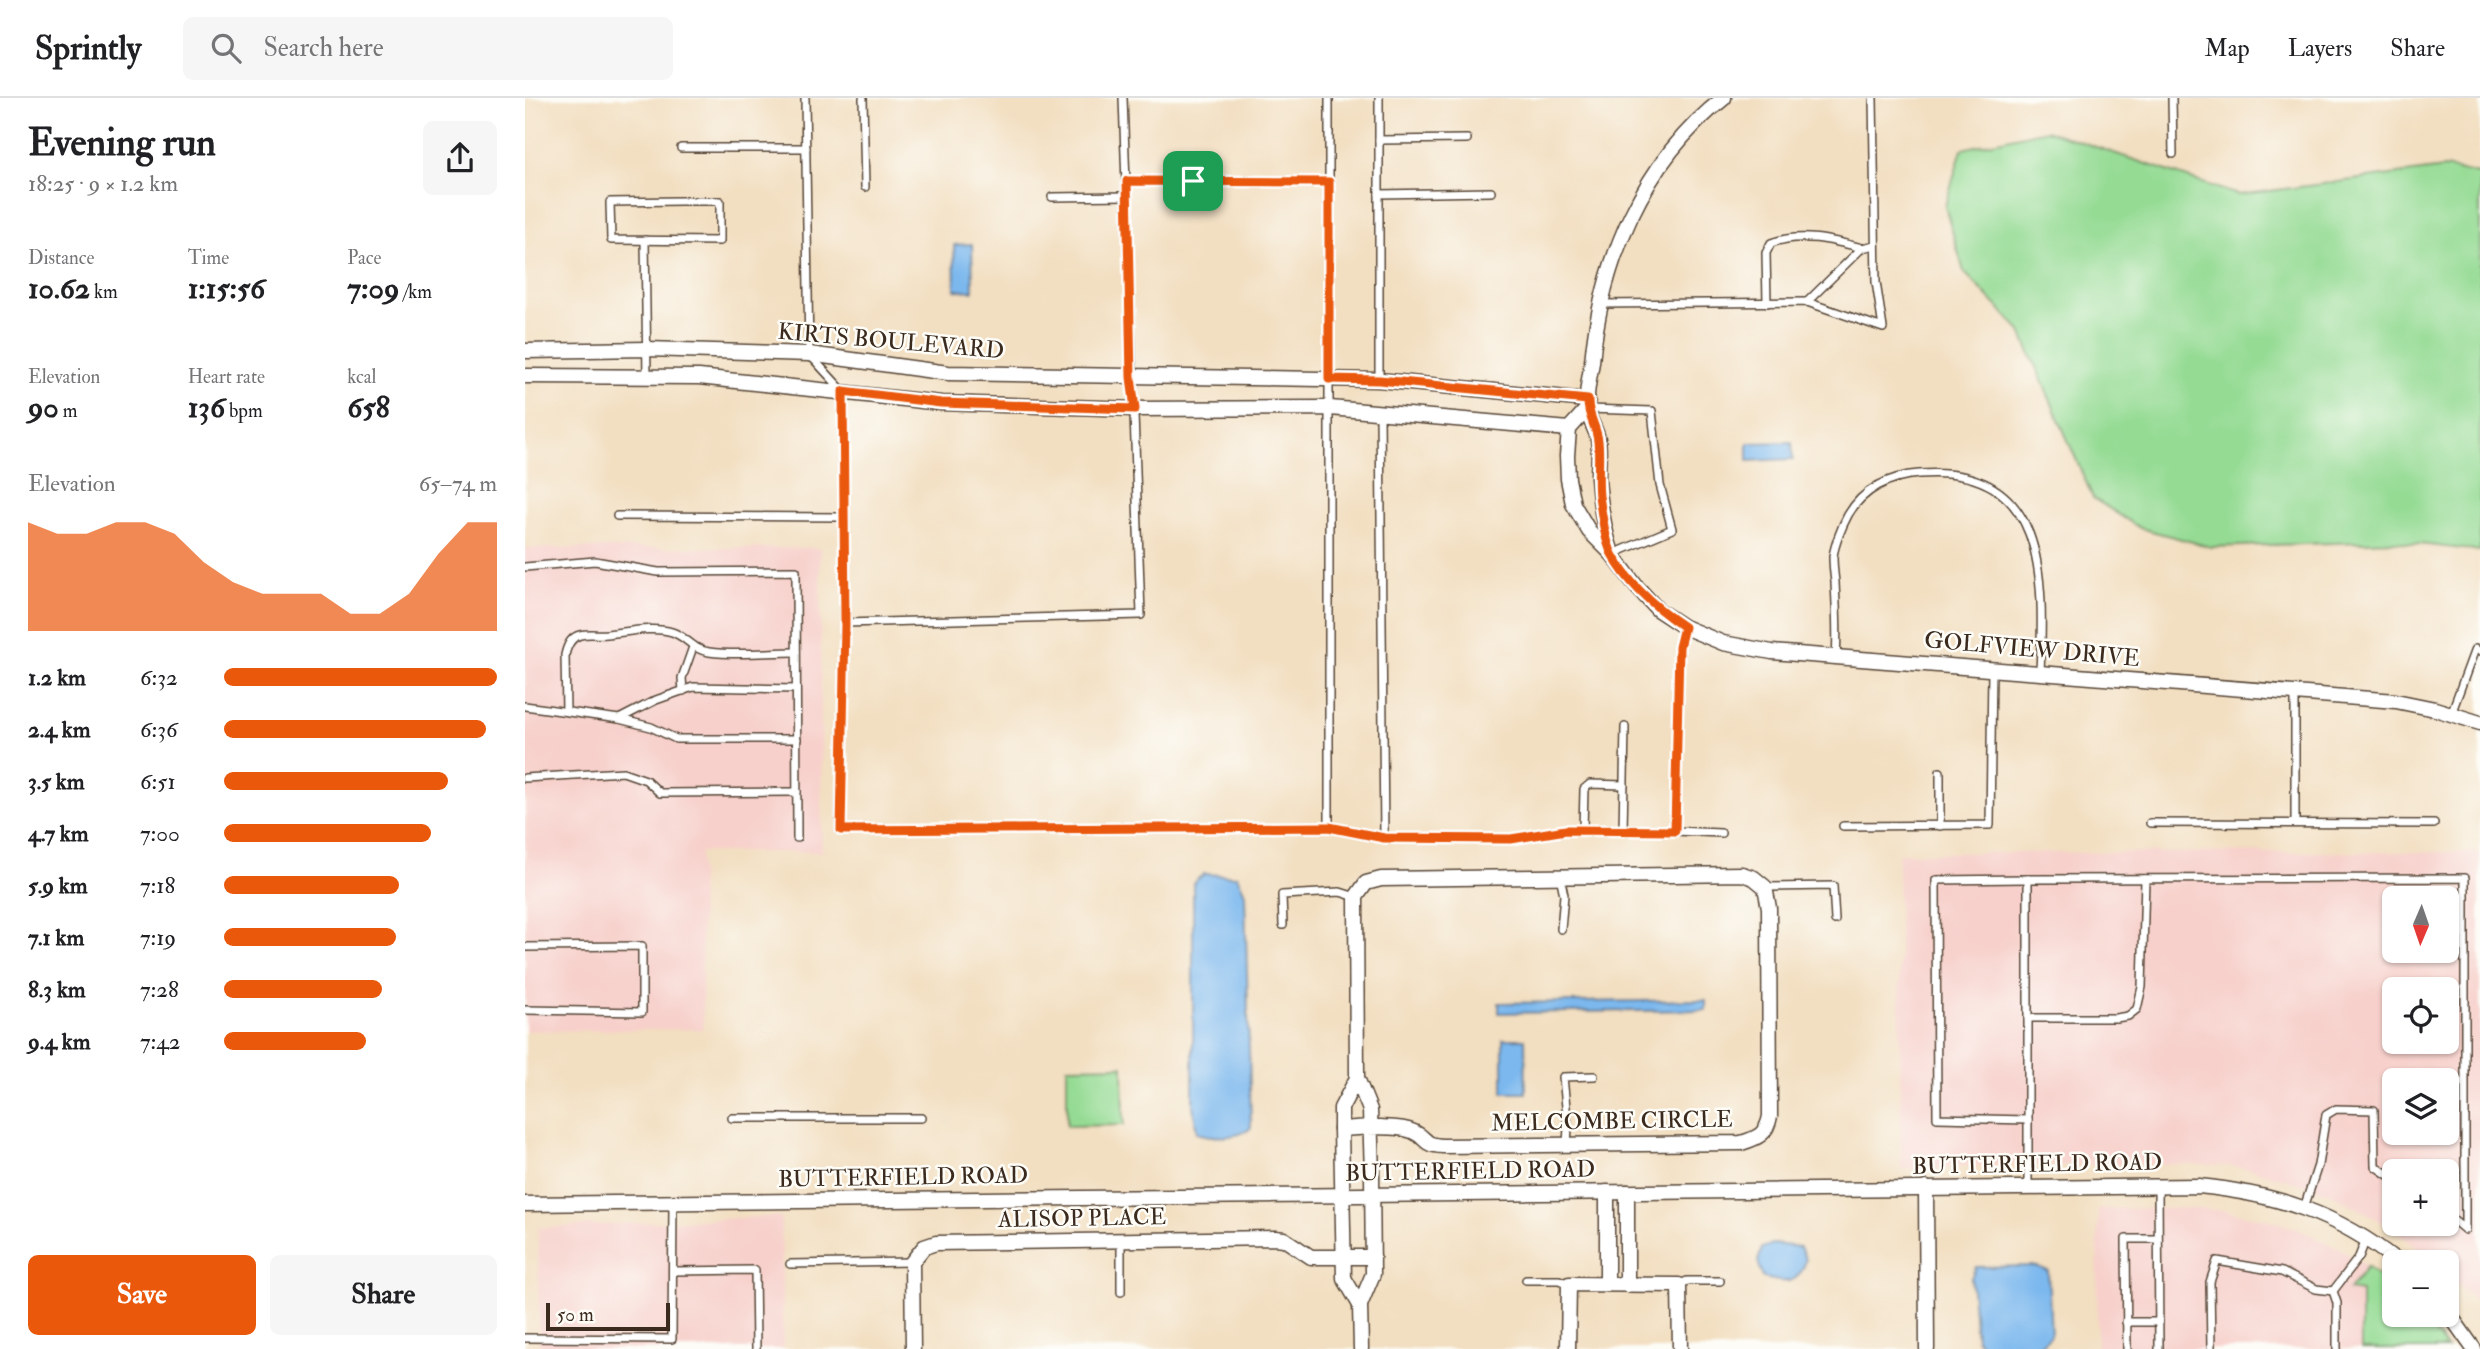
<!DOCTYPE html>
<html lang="en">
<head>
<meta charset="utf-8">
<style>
  :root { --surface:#fff; --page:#f6f6f6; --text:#202124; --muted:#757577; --line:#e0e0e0; --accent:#ea580c }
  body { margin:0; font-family:"IM FELL Double Pica",serif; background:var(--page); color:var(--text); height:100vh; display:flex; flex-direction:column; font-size:26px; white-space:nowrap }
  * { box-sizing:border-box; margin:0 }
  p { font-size:23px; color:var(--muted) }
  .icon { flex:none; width:38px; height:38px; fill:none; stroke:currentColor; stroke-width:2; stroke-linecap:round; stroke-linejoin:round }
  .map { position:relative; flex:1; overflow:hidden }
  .drawer { display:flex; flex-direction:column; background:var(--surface); width:525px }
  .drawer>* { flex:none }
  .needle { width:46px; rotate:182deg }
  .controls { position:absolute; left:1857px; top:788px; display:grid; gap:14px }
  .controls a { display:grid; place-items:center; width:77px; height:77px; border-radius:10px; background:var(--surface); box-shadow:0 2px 5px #0004; font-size:35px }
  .scale { position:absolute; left:21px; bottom:18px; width:124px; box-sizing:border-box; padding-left:7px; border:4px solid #3b2a1e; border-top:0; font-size:19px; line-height:24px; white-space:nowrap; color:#3b2a1e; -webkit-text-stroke:5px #fdfcf7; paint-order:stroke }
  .pin { position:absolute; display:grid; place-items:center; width:60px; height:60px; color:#fff; margin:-30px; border-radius:14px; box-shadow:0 4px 10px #0006 }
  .round { display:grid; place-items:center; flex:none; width:74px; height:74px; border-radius:10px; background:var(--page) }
  .overview { display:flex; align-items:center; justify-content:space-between; height:119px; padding:0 28px }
  h1 { font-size:38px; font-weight:700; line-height:52px }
  .figures { display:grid; grid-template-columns:repeat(3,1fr); gap:10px; height:119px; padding:7px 28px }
  .figures div { display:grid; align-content:center }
  .figures b { font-size:30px; font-weight:700 }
  .figures small { font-size:19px; font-weight:400 }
  .figures p { font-size:19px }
  .chart { height:196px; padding:14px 28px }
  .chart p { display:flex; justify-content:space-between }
  .chart svg { width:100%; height:126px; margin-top:7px; fill:var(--accent); opacity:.7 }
  .primary-button { display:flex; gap:14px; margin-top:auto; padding:14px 28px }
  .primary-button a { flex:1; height:80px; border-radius:10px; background:var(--accent); color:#fff; font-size:28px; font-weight:700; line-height:80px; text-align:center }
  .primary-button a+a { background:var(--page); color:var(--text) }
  ul { padding:0 28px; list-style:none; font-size:23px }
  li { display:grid; grid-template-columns:112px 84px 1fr; align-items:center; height:52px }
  li i { height:18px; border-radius:9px; background:var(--accent) }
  header { display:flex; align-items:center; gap:42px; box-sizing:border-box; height:98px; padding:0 35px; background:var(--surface); border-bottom:2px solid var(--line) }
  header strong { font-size:33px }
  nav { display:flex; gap:38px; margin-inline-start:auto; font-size:24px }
  .search { width:490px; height:63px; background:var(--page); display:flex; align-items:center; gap:18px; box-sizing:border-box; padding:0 24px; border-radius:10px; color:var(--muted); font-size:26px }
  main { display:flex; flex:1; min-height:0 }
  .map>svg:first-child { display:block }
  .built { fill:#f7d0cb; fill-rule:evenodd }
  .green { fill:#95db94; stroke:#688259; stroke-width:2 }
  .water { fill:#7bb8ee; stroke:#5b7186; stroke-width:2 }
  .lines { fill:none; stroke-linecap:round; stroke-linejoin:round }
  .service-casing { stroke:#564536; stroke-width:10 }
  .minor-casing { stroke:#564536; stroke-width:17 }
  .service { stroke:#fff; stroke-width:7 }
  .minor { stroke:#fff; stroke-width:14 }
  .route-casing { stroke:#fff; stroke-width:14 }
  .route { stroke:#ea580c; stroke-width:9 }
  .labels { text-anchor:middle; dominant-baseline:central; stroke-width:5; stroke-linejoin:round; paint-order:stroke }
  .street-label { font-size:23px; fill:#3b2a1e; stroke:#fdfcf7 }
</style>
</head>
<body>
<header>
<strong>Sprintly</strong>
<div class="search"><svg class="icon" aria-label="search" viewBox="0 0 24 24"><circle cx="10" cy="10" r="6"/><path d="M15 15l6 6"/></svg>Search here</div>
<nav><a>Map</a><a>Layers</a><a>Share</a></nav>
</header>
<main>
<section class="drawer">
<div class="overview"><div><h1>Evening run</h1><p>18:25 · 9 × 1.2 km</p></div><a class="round"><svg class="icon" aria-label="share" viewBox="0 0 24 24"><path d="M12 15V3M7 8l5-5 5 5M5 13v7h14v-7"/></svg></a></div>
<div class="figures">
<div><p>Distance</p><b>10.62<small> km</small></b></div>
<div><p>Time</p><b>1:15:56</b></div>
<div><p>Pace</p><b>7:09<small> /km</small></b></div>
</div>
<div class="figures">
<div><p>Elevation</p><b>90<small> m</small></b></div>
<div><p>Heart rate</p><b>136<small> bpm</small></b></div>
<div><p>kcal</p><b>658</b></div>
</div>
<div class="chart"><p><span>Elevation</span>65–74 m</p>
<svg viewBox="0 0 160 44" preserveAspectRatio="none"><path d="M0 44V6L10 10L20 10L30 6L40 6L50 10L60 20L70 27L80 31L90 31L100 31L110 38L120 38L130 31L140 17L150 6L160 6V44z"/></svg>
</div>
<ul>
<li><b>1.2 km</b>6:32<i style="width:100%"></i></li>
<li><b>2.4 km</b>6:36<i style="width:96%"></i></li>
<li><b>3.5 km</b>6:51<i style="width:82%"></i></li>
<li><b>4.7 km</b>7:00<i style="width:76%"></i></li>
<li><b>5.9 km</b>7:18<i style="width:64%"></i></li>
<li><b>7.1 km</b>7:19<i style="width:63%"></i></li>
<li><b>8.3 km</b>7:28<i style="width:58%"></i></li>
<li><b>9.4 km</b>7:42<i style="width:52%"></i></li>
</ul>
<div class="primary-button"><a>Save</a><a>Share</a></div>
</section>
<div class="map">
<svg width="1955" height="1251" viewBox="0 0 1955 1251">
  <rect width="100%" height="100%" fill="#fdfcf7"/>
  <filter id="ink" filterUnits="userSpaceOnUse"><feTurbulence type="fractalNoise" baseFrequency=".0143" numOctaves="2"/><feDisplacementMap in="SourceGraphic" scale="14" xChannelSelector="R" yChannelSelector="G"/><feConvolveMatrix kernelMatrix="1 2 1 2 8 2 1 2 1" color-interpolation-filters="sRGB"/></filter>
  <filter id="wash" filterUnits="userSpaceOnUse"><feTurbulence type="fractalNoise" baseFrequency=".00686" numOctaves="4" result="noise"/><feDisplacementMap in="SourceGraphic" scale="28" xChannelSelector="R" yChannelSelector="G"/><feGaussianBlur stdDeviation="1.57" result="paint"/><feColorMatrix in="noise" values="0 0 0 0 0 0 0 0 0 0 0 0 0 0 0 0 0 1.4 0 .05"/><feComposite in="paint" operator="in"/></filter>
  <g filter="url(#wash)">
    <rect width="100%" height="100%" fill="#f2dec0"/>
    <g class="built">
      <polygon points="0,450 295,450 297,754 175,754 178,931 0,933"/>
      <path d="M1955,754v452l-33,-27v-15h-15l-26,-23 -34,-23 -42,-23 -75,-23 -24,-4 -55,-2 -211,2 -64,3 -3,-316zM1869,800h53v52h-53zM1869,891h53v52h-53zM1869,982h53v52h-53zM1869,1073h53v52h-53z"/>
      <polygon points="1657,1110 1696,1112 1741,1121 1771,1130 1813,1150 1842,1168 1869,1192 1869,1216 1895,1216 1922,1251 1572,1251 1573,1111"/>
      <polygon points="256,1118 258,1251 14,1251 13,1130"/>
    </g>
    <g class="green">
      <polygon points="1521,32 1713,97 1919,70 1955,76 1955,453 1867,443 1686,449 1615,430 1568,400 1495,232 1439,174 1420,108 1437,51"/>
      <polygon points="598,968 599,1027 542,1028 542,969"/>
      <polygon points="1842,1168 1869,1192 1869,1216 1895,1216 1922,1251 1836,1251 1836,1194 1824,1192"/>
    </g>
    <g class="water">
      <polygon points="447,146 448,193 430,192 429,147"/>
      <polygon points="1267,344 1268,361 1223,363 1223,345"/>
      <path d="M679,776l33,2 8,17 6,235c-14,11 -37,10 -54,5l-4,-27v-223z"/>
      <polygon points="1181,902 1181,912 974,915 974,905"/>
      <polygon points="978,941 1000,941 1001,995 978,995"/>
      <path d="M1248,1146l27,3 6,12c-7,27 -20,24 -43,19l-5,-17 4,-13z"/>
      <polygon points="1510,1168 1523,1173 1526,1237 1513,1249 1459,1249 1451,1241 1446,1180 1451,1169"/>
    </g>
  </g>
  <g filter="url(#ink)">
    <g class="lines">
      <g class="service-casing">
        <g id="service">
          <polyline points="280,0 284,256 318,293 320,525 315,732 804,729 859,740 986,741 1041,732 1150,733 1154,549 1159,529"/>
          <polyline points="338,0 340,89"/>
          <polyline points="804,0 804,729"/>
          <polyline points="854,0 854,282"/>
          <polyline points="1647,0 1648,56"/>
          <polyline points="854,42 942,41"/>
          <polyline points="156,50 281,50"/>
          <polyline points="602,83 804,84"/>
          <polyline points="854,96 966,94"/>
          <polyline points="527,99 603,98"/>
          <polygon points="156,103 195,103 195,143 86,142 85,104"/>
          <polyline points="120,142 122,278"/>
          <polyline points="1282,204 1337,150 1350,147"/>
          <path d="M1242,205l-1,-50 5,-10c30,-11 61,-3 91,5"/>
          <polyline points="1076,206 1282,204 1358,230 1351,184 1348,0"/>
          <polyline points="1062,311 1127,313 1135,387 1147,431 1088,456"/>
          <polyline points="855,314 859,740"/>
          <polyline points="92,418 318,419"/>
          <polyline points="0,469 70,463 133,474 271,473 272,740"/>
          <polyline points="320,525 616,517 598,0"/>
          <path d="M1311,559c2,-25 0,-50 -1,-75 -1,-8 -2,-18 -2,-26 2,-12 9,-30 15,-41 15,-26 42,-39 71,-41 129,-10 125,104 121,199"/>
          <polyline points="158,593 157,580 168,549"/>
          <polyline points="0,608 94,621 131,602 168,589 271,591"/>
          <path d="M41,613l-1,-56c2,-9 6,-18 15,-20 9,-2 19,0 27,-1 20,-2 46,-8 65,-2 15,5 21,18 37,20 28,4 59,0 87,0"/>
          <polyline points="1926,616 1950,551 1955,553"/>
          <polyline points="94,621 126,629 151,641 272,641"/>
          <polyline points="0,680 98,674 121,682 135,695 272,694"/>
          <polyline points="1625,725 1909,726"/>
          <polyline points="1770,725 1770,595"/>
          <polyline points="1318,728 1465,727 1467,571"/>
          <polyline points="1415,728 1415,674"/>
          <polyline points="1058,732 1059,691 1065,686 1099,687"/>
          <polyline points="1098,733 1100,629"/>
          <polyline points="1150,733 1196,735"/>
          <polyline points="1035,778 1039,797 1036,831"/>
          <polyline points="1503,781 1411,782 1412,1020 1503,1022"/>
          <polyline points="1241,789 1308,788 1310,822"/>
          <polyline points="758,827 757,797 815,794 831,799"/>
          <polyline points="0,849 117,848 117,914 0,912"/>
          <polyline points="1503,920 1591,920 1603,918 1612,911 1617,889 1620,781"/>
          <polyline points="207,1020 396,1020"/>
          <polyline points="1042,1047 1043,1029 1038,979 1069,978"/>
          <polyline points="1633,1087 1634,1251"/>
          <polyline points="1503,1088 1503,781 1940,780 1940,1132 1922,1117"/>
          <polyline points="1779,1110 1793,1067 1801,1017 1811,1011 1849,1012 1850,1068 1869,1081"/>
          <polyline points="596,1142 596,1194"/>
          <polyline points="265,1166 387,1164"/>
          <polyline points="148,1173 230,1172 231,1251"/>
          <polyline points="1001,1182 1034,1182 1044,1186"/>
          <polyline points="1154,1187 1162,1183 1195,1183"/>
          <polyline points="1601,1224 1634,1224"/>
          <polyline points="0,1240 147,1241 148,1105"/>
          <polyline points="1602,1251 1601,1141 1633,1141"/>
          <polyline points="1686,1251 1685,1184 1692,1163 1757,1174 1791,1191 1808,1193"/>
          <polyline points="1812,1251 1812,1205 1808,1193 1834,1159 1841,1141"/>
        </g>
      </g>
      <g class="minor-casing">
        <g id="minor">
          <polyline points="0,253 122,251 284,256 423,275 854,282 1063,302"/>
          <polyline points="0,278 174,279 416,305 610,311 805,310 1044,331"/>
          <polyline points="1062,311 1044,331 1042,358 1043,381 1048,406 1064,433 1087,456 1111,488 1133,512 1159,529 1198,545 1247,554 1871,603 1910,611 1955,625"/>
          <path d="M1086,452c-7,-20 -12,-52 -13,-73 0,-12 2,-26 0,-38 -2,-10 -9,-19 -11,-30 -2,-14 3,-33 5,-47 9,-100 51,-201 132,-264"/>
          <polyline points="832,980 816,1010 816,1031 819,1180 835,1207"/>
          <path d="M816,1031c18,-1 57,-5 73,3 15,7 8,13 29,14l298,-3c17,-5 26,-9 29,-27l-1,-208 -4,-21 -11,-9 -12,-4 -361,5 -15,4 -10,14 1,181 13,32 2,65 1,99 -13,31 1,44"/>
          <polyline points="1401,1090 1402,1251"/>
          <polyline points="1082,1094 1082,1186"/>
          <polyline points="1102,1094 1102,1187"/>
          <path d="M0,1106l1674,-18c76,8 138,27 199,76"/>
          <polyline points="1922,1213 1949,1251"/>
          <polyline points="388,1251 387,1164 399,1149 411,1145 750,1140 759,1141 786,1159 848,1159"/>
          <polyline points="1043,1251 1044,1186 1154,1187 1155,1251"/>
        </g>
      </g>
      <use href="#service" class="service"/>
      <use href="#minor" class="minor"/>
    </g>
  </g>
  <g class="lines" filter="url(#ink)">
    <g class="route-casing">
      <path id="route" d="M602,83l202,1v197l50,1 209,20c-1,15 9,27 10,41 2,18 -1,37 1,55 3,18 5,41 13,58 16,30 44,54 72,73l-5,20 -4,184 -109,-1 -55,9 -127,-1 -55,-11 -488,3 4,-207 -2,-232 98,12 194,6 -4,-32z"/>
    </g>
    <use href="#route" class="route"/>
  </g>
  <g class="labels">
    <g class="street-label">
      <text transform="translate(366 243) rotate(5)">KIRTS BOULEVARD</text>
      <text transform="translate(1507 551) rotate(5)">GOLFVIEW DRIVE</text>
      <text transform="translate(1087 1023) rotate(-1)">MELCOMBE CIRCLE</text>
      <text transform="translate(1512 1066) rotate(-1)">BUTTERFIELD ROAD</text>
      <text transform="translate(945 1073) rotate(-1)">BUTTERFIELD ROAD</text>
      <text transform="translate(378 1079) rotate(-1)">BUTTERFIELD ROAD</text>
      <text transform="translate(557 1120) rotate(-1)">ALISOP PLACE</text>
    </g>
  </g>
</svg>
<div class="controls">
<a><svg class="needle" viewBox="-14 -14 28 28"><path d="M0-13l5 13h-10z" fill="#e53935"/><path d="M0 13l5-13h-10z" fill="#757577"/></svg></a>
<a><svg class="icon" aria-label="locate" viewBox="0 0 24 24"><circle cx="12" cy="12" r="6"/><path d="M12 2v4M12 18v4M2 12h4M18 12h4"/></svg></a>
<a><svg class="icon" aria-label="layers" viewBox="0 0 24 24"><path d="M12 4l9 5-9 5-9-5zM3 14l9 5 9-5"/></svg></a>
<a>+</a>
<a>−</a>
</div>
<div class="scale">50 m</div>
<div class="pin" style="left:668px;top:83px;background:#1e9e55"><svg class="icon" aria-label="arrive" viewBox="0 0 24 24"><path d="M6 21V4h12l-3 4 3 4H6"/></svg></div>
</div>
</main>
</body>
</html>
